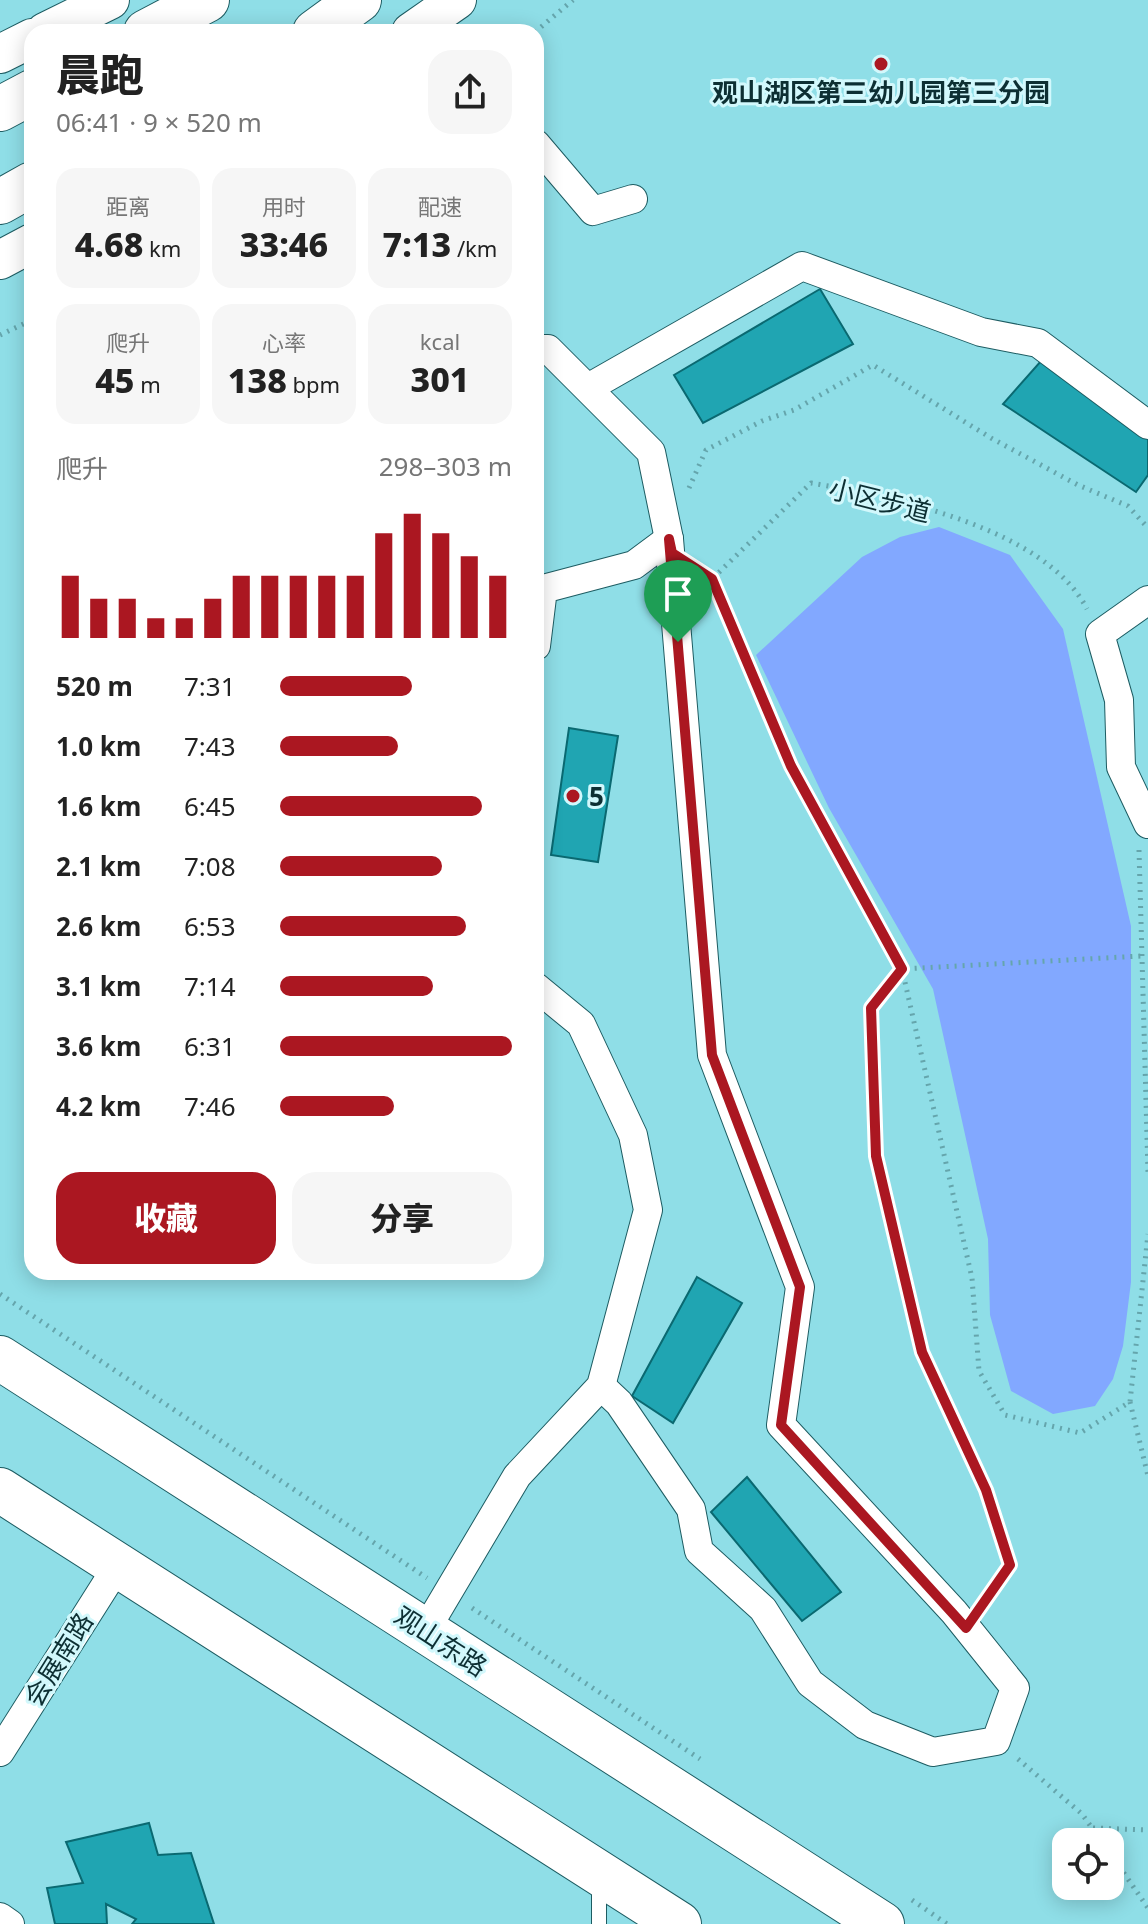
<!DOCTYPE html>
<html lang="zh">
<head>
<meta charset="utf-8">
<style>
  :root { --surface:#fff; --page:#f6f6f6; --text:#222; --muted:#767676; --accent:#ab1721 }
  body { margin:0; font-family:"Noto Sans","Noto Sans SC",sans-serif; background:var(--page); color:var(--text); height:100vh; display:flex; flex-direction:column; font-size:30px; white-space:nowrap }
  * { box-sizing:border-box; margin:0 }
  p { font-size:26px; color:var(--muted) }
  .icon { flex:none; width:44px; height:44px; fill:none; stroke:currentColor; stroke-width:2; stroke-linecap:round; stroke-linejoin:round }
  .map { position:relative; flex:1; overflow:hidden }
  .details { position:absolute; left:24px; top:24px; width:520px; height:1256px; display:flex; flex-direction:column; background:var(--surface); border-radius:24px; box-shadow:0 4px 20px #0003 }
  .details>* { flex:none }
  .tools { position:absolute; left:1052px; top:1828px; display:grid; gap:16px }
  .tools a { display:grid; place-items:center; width:72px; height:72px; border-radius:16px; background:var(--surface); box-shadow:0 4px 20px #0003; font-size:40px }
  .pin { position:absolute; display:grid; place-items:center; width:68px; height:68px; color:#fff; margin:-82px -34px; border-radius:50% 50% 50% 0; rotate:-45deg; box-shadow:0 0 8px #0007 }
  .pin .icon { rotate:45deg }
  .round { display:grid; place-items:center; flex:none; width:84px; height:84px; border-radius:24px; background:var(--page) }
  .overview { display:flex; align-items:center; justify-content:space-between; height:136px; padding:0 32px }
  h1 { font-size:44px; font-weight:800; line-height:60px }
  .metrics { display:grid; grid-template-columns:repeat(3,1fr); gap:12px; height:136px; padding:8px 32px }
  .metrics div { display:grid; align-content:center; border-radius:20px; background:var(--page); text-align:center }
  .metrics b { font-size:34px; font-weight:800 }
  .metrics small { font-size:22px; font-weight:400 }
  .metrics p { font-size:22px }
  .chart { height:224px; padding:16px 32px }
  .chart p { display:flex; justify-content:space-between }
  .chart svg { width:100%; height:144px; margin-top:8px; stroke:var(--accent); stroke-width:6 }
  .cta { display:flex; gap:16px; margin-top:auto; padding:16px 32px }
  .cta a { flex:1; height:92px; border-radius:24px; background:var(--accent); color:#fff; font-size:32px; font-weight:800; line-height:92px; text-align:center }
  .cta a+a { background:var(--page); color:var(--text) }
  ul { padding:0 32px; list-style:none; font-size:26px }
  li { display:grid; grid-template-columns:128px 96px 1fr; align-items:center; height:60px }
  li i { height:20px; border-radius:10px; background:var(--accent) }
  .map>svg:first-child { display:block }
  .water { fill:#82a8ff }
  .building { fill:#20a5b2; stroke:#0a6971; stroke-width:2 }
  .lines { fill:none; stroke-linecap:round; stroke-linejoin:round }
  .service-casing { stroke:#1d5c62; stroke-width:16 }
  .minor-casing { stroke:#1d5c62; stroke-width:30 }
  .secondary-casing { stroke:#1d5c62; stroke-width:40 }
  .primary-casing { stroke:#1d5c62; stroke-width:46 }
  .path { stroke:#65a5ac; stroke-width:5; stroke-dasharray:2 6; stroke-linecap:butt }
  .service { stroke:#fff; stroke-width:14 }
  .minor { stroke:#fff; stroke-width:28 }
  .secondary { stroke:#fff; stroke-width:38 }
  .primary { stroke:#fff; stroke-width:44 }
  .route-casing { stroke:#fff; stroke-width:16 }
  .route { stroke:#ab1721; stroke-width:10 }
  .poi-dot { fill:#ab1721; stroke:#d2f8fc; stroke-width:3 }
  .labels { text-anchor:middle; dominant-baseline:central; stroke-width:6; stroke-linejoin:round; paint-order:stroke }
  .poi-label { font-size:26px; font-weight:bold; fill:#0d2f33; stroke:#d2f8fc }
  .street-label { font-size:26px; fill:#0d2f33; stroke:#d2f8fc }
</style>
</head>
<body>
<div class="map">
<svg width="1148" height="1924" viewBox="0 0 1148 1924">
  <rect width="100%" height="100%" fill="#8fdee7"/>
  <polygon class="water" points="939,527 1010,555 1063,629 1131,926 1131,1282 1123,1346 1113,1379 1095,1406 1053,1414 1011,1391 990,1315 988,1239 933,989 829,808 756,655 862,557 900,537"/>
  <g class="building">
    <polygon points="820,289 853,344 703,423 674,375"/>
    <polygon points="1041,361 1148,428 1148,475 1136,492 1003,404"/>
    <polygon points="569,728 618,736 598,862 551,855"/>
    <polygon points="697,1277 742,1303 673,1423 632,1396"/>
    <polygon points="747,1477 841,1592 802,1621 711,1512"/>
    <polygon points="149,1823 158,1855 191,1853 214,1924 132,1924 136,1919 106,1904 107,1924 55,1924 47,1888 83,1883 66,1842"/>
  </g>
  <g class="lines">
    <g class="service-casing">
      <polyline id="service" points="599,1924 599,1882"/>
    </g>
    <g class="minor-casing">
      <g id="minor">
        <polyline points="536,144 593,211 633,199"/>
        <polyline points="536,349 548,349 651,452 669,539 712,1055 800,1287 781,1425 954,1612 1015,1688 996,1741 933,1752 865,1725 810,1683 763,1609 699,1551 691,1509 619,1403 601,1386"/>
        <polyline points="588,388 802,266 981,332 1038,343 1148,425"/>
        <polyline points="1148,600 1100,634 1119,700 1121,767 1148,824"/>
        <polyline points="536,646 543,589 634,565 669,539"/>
        <polyline points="425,1631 517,1476 601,1386 648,1210 633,1135 581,1024 536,987"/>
        <polyline points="0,1752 117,1567"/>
        <polyline points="0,1917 10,1924"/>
      </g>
    </g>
    <g class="secondary-casing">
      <g id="secondary">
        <polyline points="45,32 110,0"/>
        <polyline points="411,32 457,0"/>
        <polyline points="0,54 32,38"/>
        <polyline points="0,260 32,243"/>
      </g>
    </g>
    <g class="primary-casing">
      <g id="primary">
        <polyline points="146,32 207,0"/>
        <polyline points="315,32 359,0"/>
        <polyline points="0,109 32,92"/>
        <polyline points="0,202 32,184"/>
        <polyline points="0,1358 882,1924"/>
        <polyline points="0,1490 679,1924"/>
      </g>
    </g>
    <g class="path">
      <polyline points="535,32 573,0"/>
      <polyline points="0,335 32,320"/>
      <polyline points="689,488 706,450 762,421 794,410 873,365 991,438 1078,485 1128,506 1148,528"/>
      <path d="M700,571l12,8 99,-96c83,14 234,45 276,126"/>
      <polyline points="712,579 791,766 902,969 972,1278 979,1371 1005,1415 1080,1433 1130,1402 1148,1234"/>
      <polyline points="1139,850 1148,1172"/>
      <polyline points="0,1294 427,1578"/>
      <polyline points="1130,1402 1148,1476"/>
      <polyline points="984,1602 1010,1565 986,1490 922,1352 876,1156 871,1008 902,969 1141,956"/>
      <polyline points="472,1608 700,1759"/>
      <polyline points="1018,1759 1082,1814 1102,1842"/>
      <polyline points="1093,1828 1148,1830"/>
      <polyline points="1110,1853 1148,1908"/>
      <polyline points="912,1900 947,1924"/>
    </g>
    <use href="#service" class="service"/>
    <use href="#minor" class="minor"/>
    <use href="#secondary" class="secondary"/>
    <use href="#primary" class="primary"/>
  </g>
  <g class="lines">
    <g class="route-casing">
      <polygon id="route" points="669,539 672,553 712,579 791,766 902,969 871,1008 876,1156 922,1352 986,1490 1010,1565 966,1628 781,1425 800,1287 712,1055"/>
    </g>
    <use href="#route" class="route"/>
  </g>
  <g class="poi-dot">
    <circle cx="881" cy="64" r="8"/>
    <circle cx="573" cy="796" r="8"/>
  </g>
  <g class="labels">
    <g class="poi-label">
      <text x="881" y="92">观山湖区第三幼儿园第三分园</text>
      <text x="589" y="796" text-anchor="start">5</text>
    </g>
    <g class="street-label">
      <text transform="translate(880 500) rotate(14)">小区步道</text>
      <text transform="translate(441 1641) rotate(33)">观山东路</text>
      <text transform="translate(58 1659) rotate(-58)">会展南路</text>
    </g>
  </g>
</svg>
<div class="tools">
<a><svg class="icon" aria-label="locate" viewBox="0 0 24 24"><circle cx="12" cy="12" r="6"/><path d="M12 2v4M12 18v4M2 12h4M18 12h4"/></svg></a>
</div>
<div class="pin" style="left:678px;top:642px;background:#1e9e55"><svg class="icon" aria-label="arrive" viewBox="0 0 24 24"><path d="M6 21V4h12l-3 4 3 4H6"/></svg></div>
<section class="details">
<div class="overview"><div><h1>晨跑</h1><p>06:41 · 9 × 520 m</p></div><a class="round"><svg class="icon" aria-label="share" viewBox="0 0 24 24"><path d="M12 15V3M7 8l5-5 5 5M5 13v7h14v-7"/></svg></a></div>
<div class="metrics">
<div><p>距离</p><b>4.68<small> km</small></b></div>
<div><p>用时</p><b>33:46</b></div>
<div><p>配速</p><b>7:13<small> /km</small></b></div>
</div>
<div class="metrics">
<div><p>爬升</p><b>45<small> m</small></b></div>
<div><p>心率</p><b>138<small> bpm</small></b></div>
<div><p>kcal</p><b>301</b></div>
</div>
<div class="chart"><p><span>爬升</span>298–303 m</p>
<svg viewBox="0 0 160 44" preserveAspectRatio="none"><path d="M5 44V25M15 44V32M25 44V32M35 44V38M45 44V38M55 44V32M65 44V25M75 44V25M85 44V25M95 44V25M105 44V25M115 44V12M125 44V6M135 44V12M145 44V19M155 44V25"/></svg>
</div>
<ul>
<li><b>520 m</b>7:31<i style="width:57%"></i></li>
<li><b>1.0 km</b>7:43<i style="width:51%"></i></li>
<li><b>1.6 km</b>6:45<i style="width:87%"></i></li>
<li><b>2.1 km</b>7:08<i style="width:70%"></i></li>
<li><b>2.6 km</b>6:53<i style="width:80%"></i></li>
<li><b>3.1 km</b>7:14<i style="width:66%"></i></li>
<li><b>3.6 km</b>6:31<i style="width:100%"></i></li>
<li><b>4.2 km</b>7:46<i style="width:49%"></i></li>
</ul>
<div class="cta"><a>收藏</a><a>分享</a></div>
</section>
</div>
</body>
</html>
